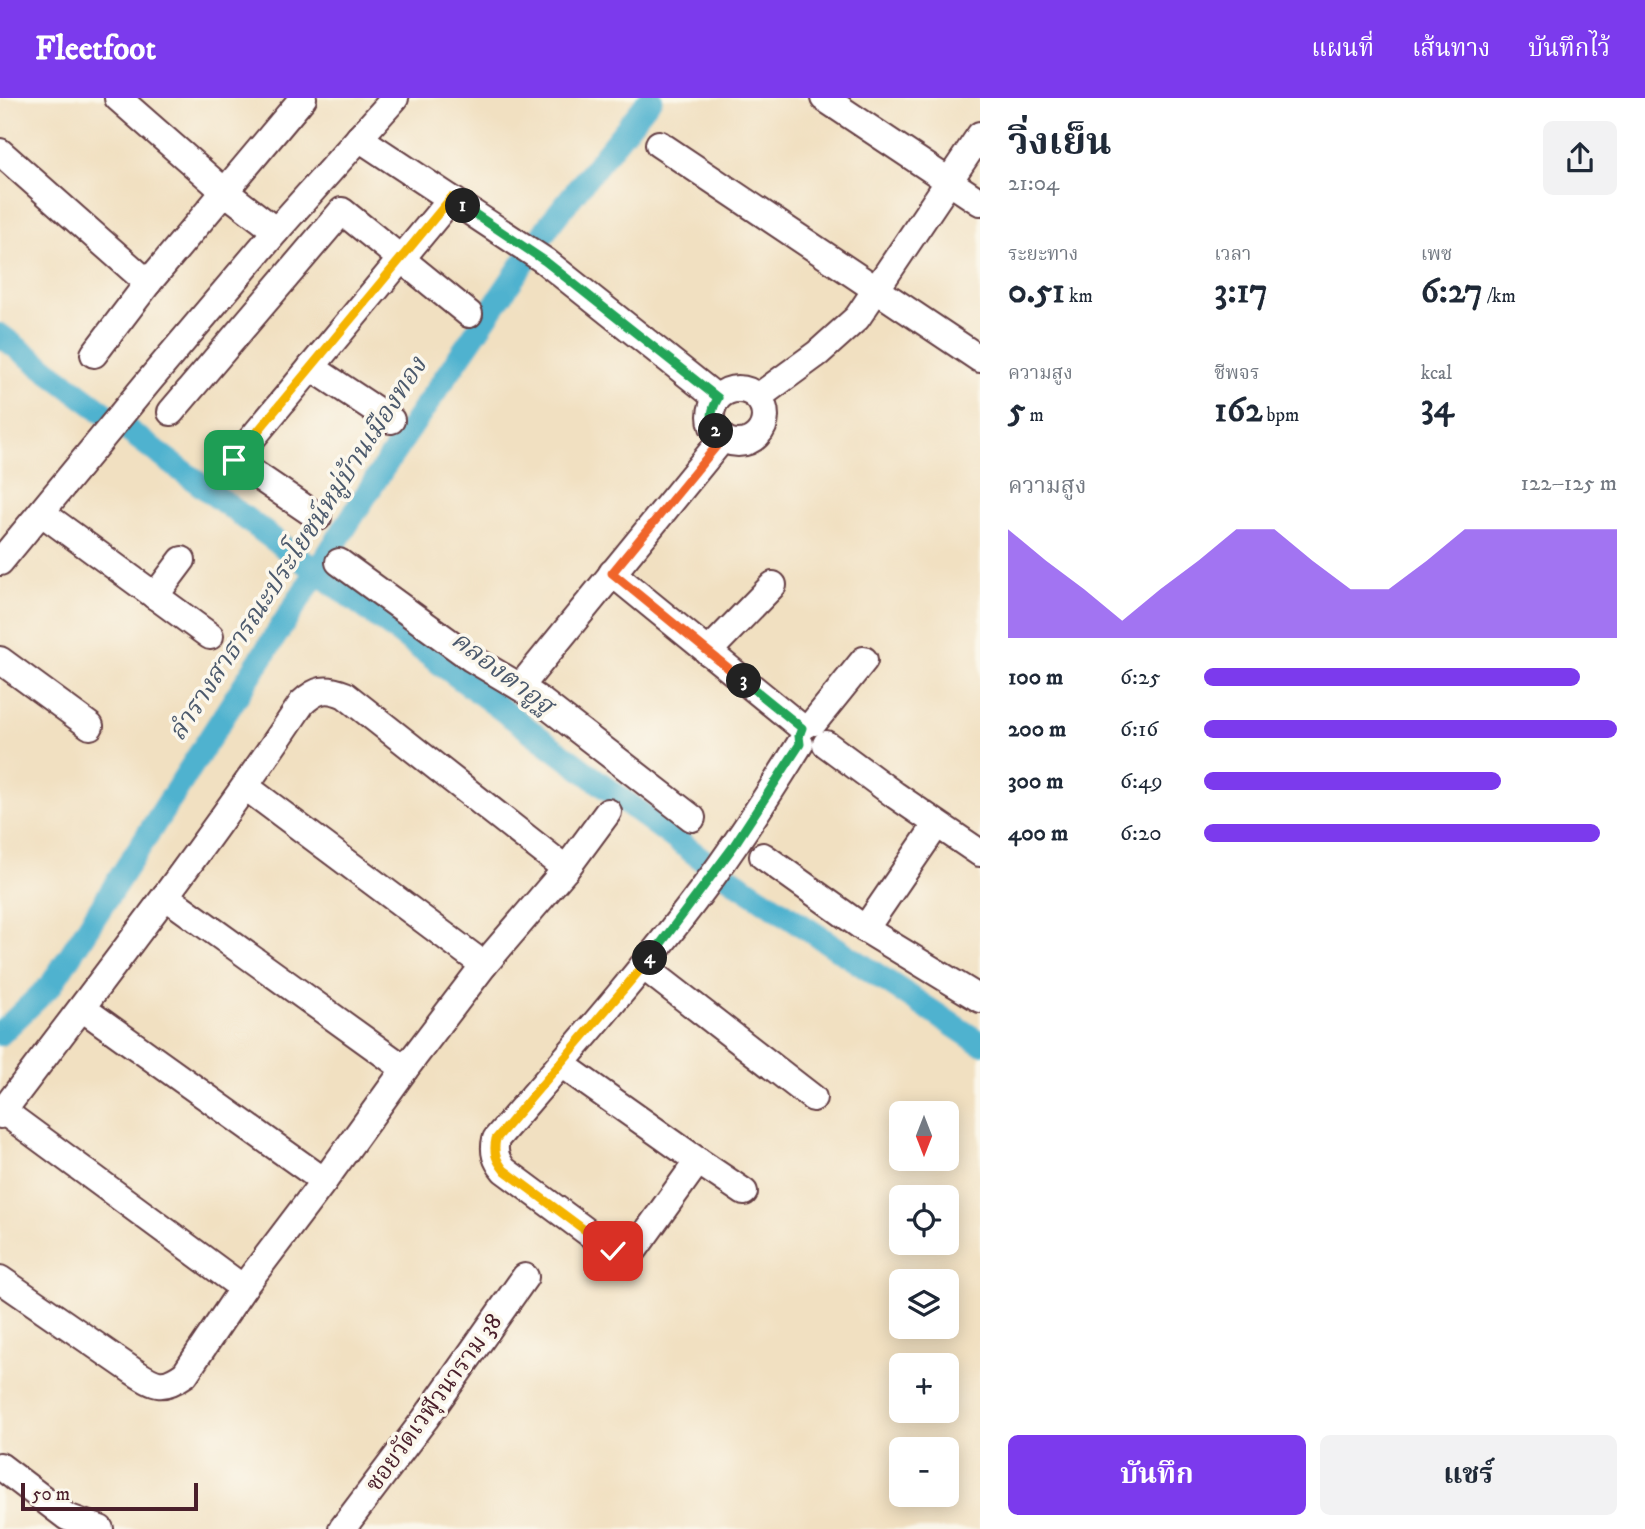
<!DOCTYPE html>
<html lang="th">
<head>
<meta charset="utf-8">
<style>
  :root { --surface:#fff; --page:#f2f2f3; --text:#1f2937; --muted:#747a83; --accent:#7c3aed }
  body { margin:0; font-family:"IM FELL DW Pica","Noto Serif Thai",serif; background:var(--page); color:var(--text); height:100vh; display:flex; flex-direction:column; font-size:26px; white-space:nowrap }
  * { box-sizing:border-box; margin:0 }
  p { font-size:23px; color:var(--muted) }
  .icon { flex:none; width:38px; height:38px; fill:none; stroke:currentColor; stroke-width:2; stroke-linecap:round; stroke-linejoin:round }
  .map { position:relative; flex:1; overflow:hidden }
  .panel { display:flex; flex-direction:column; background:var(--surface); width:665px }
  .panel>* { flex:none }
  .needle { width:46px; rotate:180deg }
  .fabs { position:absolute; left:889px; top:1003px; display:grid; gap:14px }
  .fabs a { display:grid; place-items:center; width:70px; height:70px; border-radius:10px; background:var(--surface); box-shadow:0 4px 18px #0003; font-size:35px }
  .scale { position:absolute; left:21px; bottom:18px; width:177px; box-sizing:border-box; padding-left:7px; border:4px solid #4a1f2b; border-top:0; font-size:19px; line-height:24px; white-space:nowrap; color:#4a1f2b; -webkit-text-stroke:5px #fbf7ec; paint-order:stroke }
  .pin { position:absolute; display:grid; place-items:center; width:60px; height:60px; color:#fff; margin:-30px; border-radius:14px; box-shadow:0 4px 10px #0006 }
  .km { position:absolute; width:35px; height:35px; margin:-18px; border-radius:50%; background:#222; color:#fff; font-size:19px; line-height:35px; text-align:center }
  .round { display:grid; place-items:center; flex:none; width:74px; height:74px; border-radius:10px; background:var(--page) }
  .overview { display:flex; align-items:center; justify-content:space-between; height:119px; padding:0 28px }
  h1 { font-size:38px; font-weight:700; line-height:52px }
  .metrics { display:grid; grid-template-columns:repeat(3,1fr); gap:10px; height:119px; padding:7px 28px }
  .metrics div { display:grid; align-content:center }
  .metrics b { font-size:35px; font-weight:700 }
  .metrics small { font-size:19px; font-weight:400 }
  .metrics p { font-size:19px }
  .chart { height:196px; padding:14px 28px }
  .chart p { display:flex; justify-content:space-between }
  .chart svg { width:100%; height:126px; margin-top:7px; fill:var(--accent); opacity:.7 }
  .primary-button { display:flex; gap:14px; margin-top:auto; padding:14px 28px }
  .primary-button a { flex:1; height:80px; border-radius:10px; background:var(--accent); color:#fff; font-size:28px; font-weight:700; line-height:80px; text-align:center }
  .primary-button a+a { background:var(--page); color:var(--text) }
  ul { padding:0 28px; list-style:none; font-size:23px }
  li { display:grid; grid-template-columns:112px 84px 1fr; align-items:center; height:52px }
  li i { height:18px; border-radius:9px; background:var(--accent) }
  header { display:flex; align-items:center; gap:42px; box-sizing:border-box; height:98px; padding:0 35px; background:var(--accent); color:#fff }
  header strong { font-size:33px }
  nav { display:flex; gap:38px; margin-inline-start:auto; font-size:24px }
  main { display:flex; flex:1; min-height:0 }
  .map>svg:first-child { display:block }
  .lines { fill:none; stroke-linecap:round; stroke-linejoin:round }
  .canal { stroke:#50b2cf; stroke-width:24 }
  .minor-casing { stroke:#633c42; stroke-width:30 }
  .minor { stroke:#fff; stroke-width:26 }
  .split-1-casing { stroke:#fff; stroke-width:14 }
  .split-2-casing { stroke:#fff; stroke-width:14 }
  .split-3-casing { stroke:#fff; stroke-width:14 }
  .split-4-casing { stroke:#fff; stroke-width:14 }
  .split-5-casing { stroke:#fff; stroke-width:14 }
  .split-1 { stroke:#f5b400; stroke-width:9 }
  .split-2 { stroke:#22a559; stroke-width:9 }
  .split-3 { stroke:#f0652b; stroke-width:9 }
  .split-4 { stroke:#22a559; stroke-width:9 }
  .split-5 { stroke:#f5b400; stroke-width:9 }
  .labels { text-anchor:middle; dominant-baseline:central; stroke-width:7; stroke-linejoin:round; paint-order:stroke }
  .street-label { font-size:24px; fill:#4a1f2b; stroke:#fbf7ec }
  .water-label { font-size:26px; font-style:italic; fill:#4c5a6d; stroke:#fbf7ec }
</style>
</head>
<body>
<header>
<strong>Fleetfoot</strong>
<nav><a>แผนที่</a><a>เส้นทาง</a><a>บันทึกไว้</a></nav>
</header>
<main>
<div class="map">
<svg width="980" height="1431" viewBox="0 0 980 1431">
  <rect width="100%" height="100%" fill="#fbf7ec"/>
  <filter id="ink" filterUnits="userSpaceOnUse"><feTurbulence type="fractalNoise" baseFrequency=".0143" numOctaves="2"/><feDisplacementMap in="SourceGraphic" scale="14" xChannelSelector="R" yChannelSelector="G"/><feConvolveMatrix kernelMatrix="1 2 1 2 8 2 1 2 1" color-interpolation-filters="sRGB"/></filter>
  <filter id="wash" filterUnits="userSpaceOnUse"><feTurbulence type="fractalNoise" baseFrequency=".00686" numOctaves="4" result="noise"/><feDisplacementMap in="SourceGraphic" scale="28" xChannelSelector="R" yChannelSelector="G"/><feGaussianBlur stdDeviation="1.57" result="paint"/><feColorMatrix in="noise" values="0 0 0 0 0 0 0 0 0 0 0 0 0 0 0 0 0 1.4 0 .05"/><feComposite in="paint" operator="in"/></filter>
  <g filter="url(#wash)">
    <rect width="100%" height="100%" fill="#f1e0c1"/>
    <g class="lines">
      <g class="canal">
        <polyline points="0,237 706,764 980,945"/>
        <polyline points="0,936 51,887 382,372 552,123 651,0"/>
      </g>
    </g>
  </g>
  <g filter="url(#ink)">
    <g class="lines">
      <g class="minor-casing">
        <g id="minor">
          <polyline points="118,0 224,93 276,133"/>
          <polyline points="824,0 980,104"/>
          <polyline points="359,40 545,163 717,300"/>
          <polyline points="659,46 980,261"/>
          <polyline points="0,54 148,185"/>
          <polyline points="94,256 148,185 303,0"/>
          <polyline points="311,269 391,322"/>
          <circle cx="738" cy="318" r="27"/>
          <polyline points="758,299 818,255 857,220 980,37"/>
          <polyline points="171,314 342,113 469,216"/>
          <polyline points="42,415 210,538"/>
          <polyline points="318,419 234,362 451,101"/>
          <polyline points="0,464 149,283 276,133 395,0"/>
          <polyline points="339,464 471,560 520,589"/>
          <polyline points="612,475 802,630"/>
          <polyline points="155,498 182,462"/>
          <polyline points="708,554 773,487"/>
          <polyline points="0,562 90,628"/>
          <polyline points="814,624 864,562"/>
          <polyline points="826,646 895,697 980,755"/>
          <polyline points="246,689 484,867"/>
          <polyline points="692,720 541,603 520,589 723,340"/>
          <polyline points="763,758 865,831 980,901"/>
          <polyline points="165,798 405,971"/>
          <polyline points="865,831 937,726"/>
          <polyline points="643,868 813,1000"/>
          <polyline points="82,910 324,1083"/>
          <polyline points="561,966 698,1063 744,1094"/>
          <polyline points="3,1013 243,1190"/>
          <path d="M0,1017c103,-136 207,-270 302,-412 15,-14 24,-16 43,-8l221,174"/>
          <path d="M698,1063l-64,89 -11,5 -10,-4 -109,-81c-8,-10 -11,-18 -8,-31 74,-86 149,-171 216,-262 31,-43 60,-88 88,-133"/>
          <path d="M0,1181l133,92c22,14 28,20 52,3l58,-86 81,-107 81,-112 79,-104 82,-96 42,-57"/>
          <polyline points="0,1368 67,1419 100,1431"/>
          <polyline points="342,1431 425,1321 525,1179"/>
        </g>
      </g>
      <use href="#minor" class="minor"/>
    </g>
  </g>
  <g class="lines" filter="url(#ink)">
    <g class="split-1-casing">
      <polyline id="split-1" points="234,362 451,100 463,108"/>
    </g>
    <g class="split-2-casing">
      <path id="split-2" d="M463,108l82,55 173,137c-7,12 -8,21 -2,33"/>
    </g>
    <g class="split-3-casing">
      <polyline id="split-3" points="716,333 723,340 612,475 744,583"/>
    </g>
    <g class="split-4-casing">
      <polyline id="split-4" points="650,860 733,749 800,646 799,638 802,630 744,583"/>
    </g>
    <g class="split-5-casing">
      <path id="split-5" d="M613,1153l-109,-81c-8,-10 -11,-18 -8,-31l154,-181"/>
    </g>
    <use href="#split-1" class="split-1"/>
    <use href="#split-2" class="split-2"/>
    <use href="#split-3" class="split-3"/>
    <use href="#split-4" class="split-4"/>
    <use href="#split-5" class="split-5"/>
  </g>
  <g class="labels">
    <g class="street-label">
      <text transform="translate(434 1305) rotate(-54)">ซอยวัดเวฬุวนาราม 38</text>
    </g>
    <g class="water-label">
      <text transform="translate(298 451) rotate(-57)">ลำรางสาธารณะประโยชน์หมู่บ้านเมืองทอง</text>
      <text transform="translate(502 575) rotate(37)">คลองตาอูฐ</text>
    </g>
  </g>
</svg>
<div class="fabs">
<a><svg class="needle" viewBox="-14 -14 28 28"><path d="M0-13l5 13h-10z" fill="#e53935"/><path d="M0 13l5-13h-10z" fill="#747a83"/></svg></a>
<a><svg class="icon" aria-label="locate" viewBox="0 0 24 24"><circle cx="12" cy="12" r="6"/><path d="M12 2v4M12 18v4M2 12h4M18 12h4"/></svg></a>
<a><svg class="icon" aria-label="layers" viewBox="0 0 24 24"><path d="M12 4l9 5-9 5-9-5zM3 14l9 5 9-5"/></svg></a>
<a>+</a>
<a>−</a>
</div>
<div class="scale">50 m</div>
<div class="pin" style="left:234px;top:362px;background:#1e9e55"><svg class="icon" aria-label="arrive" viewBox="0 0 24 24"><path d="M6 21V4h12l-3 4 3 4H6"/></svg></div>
<div class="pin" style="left:613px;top:1153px;background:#d93025"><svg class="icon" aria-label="check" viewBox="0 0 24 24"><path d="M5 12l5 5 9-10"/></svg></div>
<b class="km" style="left:463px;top:108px">1</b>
<b class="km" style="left:716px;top:333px">2</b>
<b class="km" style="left:744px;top:583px">3</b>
<b class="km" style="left:650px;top:860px">4</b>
</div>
<section class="panel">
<div class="overview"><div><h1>วิ่งเย็น</h1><p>21:04</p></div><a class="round"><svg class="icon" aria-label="share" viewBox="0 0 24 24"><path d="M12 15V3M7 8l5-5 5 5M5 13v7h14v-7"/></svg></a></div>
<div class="metrics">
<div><p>ระยะทาง</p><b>0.51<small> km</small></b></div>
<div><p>เวลา</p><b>3:17</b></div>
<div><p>เพซ</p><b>6:27<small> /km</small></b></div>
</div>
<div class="metrics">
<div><p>ความสูง</p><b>5<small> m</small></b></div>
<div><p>ชีพจร</p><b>162<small> bpm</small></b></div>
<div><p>kcal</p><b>34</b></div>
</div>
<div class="chart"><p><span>ความสูง</span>122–125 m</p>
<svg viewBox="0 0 160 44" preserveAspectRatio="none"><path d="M0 44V6L10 17L20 27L30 38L40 27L50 17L60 6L70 6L80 17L90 27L100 27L110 17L120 6L130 6L140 6L150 6L160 6V44z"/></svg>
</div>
<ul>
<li><b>100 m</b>6:25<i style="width:91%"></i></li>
<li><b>200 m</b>6:16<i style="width:100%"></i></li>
<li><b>300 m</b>6:49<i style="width:72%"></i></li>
<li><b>400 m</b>6:20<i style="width:96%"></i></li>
</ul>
<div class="primary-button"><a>บันทึก</a><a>แชร์</a></div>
</section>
</main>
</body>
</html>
